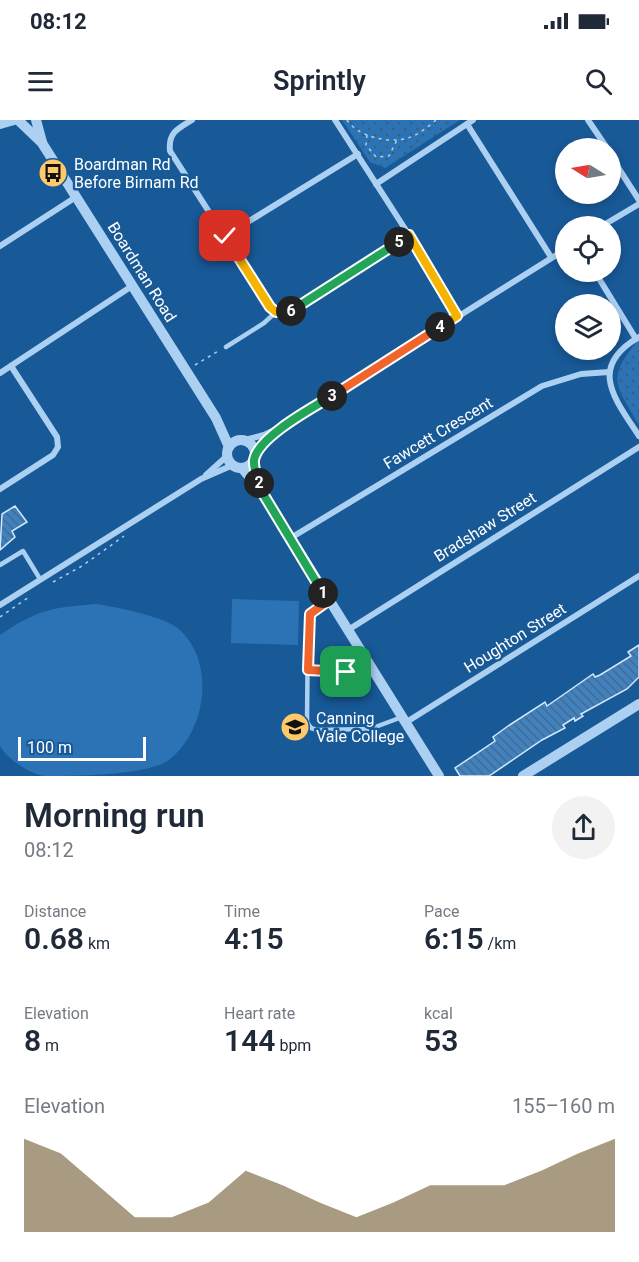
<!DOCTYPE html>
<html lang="en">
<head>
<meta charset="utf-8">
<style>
  :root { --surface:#fff; --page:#f2f2f3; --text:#1f2937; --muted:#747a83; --accent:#84714e }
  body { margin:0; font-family:Roboto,sans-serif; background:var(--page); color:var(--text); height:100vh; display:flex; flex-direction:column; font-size:22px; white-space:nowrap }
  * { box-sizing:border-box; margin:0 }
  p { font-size:20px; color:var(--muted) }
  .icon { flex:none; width:33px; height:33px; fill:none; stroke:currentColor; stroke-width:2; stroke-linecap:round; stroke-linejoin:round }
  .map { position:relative; height:656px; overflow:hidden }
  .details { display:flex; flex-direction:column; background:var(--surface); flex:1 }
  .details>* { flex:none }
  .needle { width:39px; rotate:281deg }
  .fabs { position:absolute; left:555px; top:18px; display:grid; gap:12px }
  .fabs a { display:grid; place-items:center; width:66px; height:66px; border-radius:50%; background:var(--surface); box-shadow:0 3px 9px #0003; font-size:30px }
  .scale { position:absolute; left:18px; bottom:15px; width:128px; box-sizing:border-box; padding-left:6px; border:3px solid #fff; border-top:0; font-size:16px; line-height:21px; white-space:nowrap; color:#fff; -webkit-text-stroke:4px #185997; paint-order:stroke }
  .pin { position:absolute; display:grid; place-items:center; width:51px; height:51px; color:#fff; margin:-26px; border-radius:12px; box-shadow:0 3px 9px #0006 }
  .km { position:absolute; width:30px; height:30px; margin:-15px; border-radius:50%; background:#222; color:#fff; font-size:16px; line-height:30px; text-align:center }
  .round { display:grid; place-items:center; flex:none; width:63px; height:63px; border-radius:32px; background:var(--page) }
  .head { display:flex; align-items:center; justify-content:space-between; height:102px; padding:0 24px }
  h1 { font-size:33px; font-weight:600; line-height:45px }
  .metrics { display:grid; grid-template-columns:repeat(3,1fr); gap:9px; height:102px; padding:6px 24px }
  .metrics div { display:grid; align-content:center }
  .metrics b { font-size:30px; font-weight:600 }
  .metrics small { font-size:16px; font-weight:400 }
  .metrics p { font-size:16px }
  .chart { height:168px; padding:12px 24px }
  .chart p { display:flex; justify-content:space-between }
  .chart svg { width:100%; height:108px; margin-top:6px; fill:var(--accent); opacity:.7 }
  .status { display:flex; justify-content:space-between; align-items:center; height:42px; padding:0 30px; background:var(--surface); direction:ltr }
  .status svg { height:16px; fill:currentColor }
  header { display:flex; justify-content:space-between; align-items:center; height:78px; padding:0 24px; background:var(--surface); font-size:27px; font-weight:600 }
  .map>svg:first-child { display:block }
  .green { fill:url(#green-dots) }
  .pitch { fill:#2b73b5 }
  .building { fill:url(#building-back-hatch); stroke:#d2e8fc; stroke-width:1.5 }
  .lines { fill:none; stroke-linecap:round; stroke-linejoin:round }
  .path { stroke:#abd0f1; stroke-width:1.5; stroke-dasharray:3 4.5; stroke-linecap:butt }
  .service { stroke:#abd0f1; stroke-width:4.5 }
  .minor { stroke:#abd0f1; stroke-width:6 }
  .tertiary { stroke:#abd0f1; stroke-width:10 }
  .split-1-casing { stroke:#fff; stroke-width:12 }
  .split-2-casing { stroke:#fff; stroke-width:12 }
  .split-3-casing { stroke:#fff; stroke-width:12 }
  .split-4-casing { stroke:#fff; stroke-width:12 }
  .split-5-casing { stroke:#fff; stroke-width:12 }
  .split-6-casing { stroke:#fff; stroke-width:12 }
  .split-7-casing { stroke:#fff; stroke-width:12 }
  .split-1 { stroke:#f0652b; stroke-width:8 }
  .split-2 { stroke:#22a559; stroke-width:8 }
  .split-3 { stroke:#22a559; stroke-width:8 }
  .split-4 { stroke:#f0652b; stroke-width:8 }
  .split-5 { stroke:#f5b400; stroke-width:8 }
  .split-6 { stroke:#22a559; stroke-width:8 }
  .split-7 { stroke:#f5b400; stroke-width:8 }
  .labels { text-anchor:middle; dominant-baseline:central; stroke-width:5; stroke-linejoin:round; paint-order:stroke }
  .poi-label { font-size:16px; fill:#fff; stroke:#185997; text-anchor:start }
  .street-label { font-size:16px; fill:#fff; stroke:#185997 }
</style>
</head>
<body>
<div class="status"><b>08:12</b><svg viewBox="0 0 49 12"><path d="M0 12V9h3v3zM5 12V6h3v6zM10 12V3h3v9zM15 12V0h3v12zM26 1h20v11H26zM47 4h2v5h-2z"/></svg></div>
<header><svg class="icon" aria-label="menu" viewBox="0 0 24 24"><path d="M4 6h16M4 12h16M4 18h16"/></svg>Sprintly<svg class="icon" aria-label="search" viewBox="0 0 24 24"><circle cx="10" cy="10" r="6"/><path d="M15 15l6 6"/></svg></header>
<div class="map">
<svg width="639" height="656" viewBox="0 0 639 656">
  <defs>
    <pattern id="green-dots" width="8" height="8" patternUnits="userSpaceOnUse" patternTransform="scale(1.5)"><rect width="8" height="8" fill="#2b73b5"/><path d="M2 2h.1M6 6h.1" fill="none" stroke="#3d5e7b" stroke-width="1.8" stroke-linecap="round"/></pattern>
    <pattern id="building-back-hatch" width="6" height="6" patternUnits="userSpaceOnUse" patternTransform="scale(1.5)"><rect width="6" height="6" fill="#4182be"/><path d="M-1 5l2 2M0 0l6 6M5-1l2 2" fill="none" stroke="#456c90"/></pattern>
  </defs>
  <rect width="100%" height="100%" fill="#185997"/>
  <g class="green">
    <polygon points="342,0 460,0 385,48 370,42"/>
    <path d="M639,219v86c-24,-42 -33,-46 0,-86z"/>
  </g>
  <g class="pitch">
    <polygon points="232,479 299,481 298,525 231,523"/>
    <path d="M98,484c20,4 67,12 82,26 36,34 26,101 -11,130 -23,16 -95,16 -125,16 -14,-2 -37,-17 -44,-30v-111c38,-26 54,-28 98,-31z"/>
  </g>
  <g class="building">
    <polygon points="15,386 27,402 12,411 15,417 0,430 2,394"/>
    <polygon points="639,525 639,557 627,569 581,594 583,596 575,601 574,598 563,605 565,608 542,620 489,656 460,656 455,648 495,621 493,617 508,606 545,582 547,586 593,554 595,557 600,555 631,536 628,532"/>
  </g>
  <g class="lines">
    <g class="path">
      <path d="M347,0c11,17 43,24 61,18 10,-3 20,-11 28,-18"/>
      <polyline points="367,15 366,25 376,37 389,36 397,20"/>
      <polyline points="195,245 220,230"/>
      <polyline points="53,462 82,446 124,416"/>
      <polyline points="0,497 29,477"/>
    </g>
    <g class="service">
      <polyline points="226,227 264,203 276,192"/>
      <polyline points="0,445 23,431 40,459"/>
      <polyline points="328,481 310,494 308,502 307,602 311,608 317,610 370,609 402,597"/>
      <polyline points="308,550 343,551 348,557"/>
    </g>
    <g class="minor">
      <path d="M192,0c-15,9 -24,13 -22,31l100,156 6,5 15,-1 118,-76"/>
      <polyline points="335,0 409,115 457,197"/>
      <polyline points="588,0 607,28"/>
      <polyline points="467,4 551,137"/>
      <polyline points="610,35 639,80"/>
      <polyline points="376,64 473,0"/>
      <polyline points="602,106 639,84"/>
      <polyline points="225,116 358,34"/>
      <polyline points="0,126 76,77"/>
      <polyline points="595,152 636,219"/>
      <path d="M639,217c-52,30 -24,62 0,99"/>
      <polyline points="0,253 132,166"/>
      <polyline points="245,320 264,315 285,305 566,129"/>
      <polyline points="255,333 280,309"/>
      <polyline points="206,355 227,336"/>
      <polyline points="0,369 53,335 58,327 57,317 11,246"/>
      <polyline points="289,419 542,266 581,254 609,252"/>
      <polyline points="0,485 201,359 233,345"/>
      <polyline points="348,510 639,327"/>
      <polyline points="405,603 639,456"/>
    </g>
    <g class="tertiary">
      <polyline points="36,0 42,22"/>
      <polyline points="20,2 42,23 216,298 229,327"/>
      <polyline points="0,4 14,0"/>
      <circle cx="241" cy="334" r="14"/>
      <polyline points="242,348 262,372 439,656"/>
      <polyline points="523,656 639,584"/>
    </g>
  </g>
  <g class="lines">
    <g class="split-1-casing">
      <polyline id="split-1" points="323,473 328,481 310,494 308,550 346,552"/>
    </g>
    <g class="split-2-casing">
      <polyline id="split-2" points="259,363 262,372 323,473"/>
    </g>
    <g class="split-3-casing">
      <path id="split-3" d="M259,363c-2,-7 -6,-16 -5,-23 4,-23 58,-52 78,-64"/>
    </g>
    <g class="split-4-casing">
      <polyline id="split-4" points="332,276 440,207"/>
    </g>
    <g class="split-5-casing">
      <polyline id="split-5" points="399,122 409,115 457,196 440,207"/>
    </g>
    <g class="split-6-casing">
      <polyline id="split-6" points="291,191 399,122"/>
    </g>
    <g class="split-7-casing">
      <polyline id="split-7" points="225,116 270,187 276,192 291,191"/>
    </g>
    <use href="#split-1" class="split-1"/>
    <use href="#split-2" class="split-2"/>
    <use href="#split-3" class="split-3"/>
    <use href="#split-4" class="split-4"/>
    <use href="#split-5" class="split-5"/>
    <use href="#split-6" class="split-6"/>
    <use href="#split-7" class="split-7"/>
  </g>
  <defs>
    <g id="bus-disc" transform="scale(1.5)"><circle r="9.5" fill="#ffc96a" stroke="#185997"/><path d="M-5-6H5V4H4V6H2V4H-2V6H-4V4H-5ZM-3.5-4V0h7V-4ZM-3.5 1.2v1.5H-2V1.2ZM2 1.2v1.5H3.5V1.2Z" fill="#111"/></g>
    <g id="school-disc" transform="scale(1.5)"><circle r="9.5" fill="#ffc96a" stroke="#185997"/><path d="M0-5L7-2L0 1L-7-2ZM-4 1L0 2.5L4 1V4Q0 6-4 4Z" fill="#111"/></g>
  </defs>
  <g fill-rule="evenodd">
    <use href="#bus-disc" x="53" y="53"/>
    <use href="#school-disc" x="295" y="607"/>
  </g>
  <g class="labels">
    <g class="poi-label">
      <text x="74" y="44">Boardman Rd<tspan x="74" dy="18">Before Birnam Rd</tspan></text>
      <text x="316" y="598">Canning<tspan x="316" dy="18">Vale College</tspan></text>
    </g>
    <g class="street-label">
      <text transform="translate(142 152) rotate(58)">Boardman Road</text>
      <text transform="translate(438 313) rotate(-31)">Fawcett Crescent</text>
      <text transform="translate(485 407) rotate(-32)">Bradshaw Street</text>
      <text transform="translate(515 518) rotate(-32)">Houghton Street</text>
    </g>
  </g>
</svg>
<div class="fabs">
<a><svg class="needle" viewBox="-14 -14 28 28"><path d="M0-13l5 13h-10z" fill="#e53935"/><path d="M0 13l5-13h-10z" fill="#747a83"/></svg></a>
<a><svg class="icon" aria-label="locate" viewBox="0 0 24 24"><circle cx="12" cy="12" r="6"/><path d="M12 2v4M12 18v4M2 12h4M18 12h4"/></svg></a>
<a><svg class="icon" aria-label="layers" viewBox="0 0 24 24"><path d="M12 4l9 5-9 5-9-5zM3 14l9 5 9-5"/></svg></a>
</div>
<div class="scale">100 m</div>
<div class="pin" style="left:346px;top:552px;background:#1e9e55"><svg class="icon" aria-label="arrive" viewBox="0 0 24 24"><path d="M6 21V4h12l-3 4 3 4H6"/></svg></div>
<div class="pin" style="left:225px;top:116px;background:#d93025"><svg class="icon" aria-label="check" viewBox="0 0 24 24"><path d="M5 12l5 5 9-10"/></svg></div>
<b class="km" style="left:323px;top:473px">1</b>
<b class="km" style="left:259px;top:363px">2</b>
<b class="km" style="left:332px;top:276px">3</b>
<b class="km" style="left:440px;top:207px">4</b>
<b class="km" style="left:399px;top:122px">5</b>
<b class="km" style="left:291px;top:191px">6</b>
</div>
<section class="details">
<div class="head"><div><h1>Morning run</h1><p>08:12</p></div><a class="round"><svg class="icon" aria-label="share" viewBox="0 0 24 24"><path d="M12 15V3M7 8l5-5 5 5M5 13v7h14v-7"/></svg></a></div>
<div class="metrics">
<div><p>Distance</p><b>0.68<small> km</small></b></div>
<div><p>Time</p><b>4:15</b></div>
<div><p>Pace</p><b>6:15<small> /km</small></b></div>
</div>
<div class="metrics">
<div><p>Elevation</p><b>8<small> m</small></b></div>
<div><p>Heart rate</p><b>144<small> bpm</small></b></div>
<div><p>kcal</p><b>53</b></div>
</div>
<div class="chart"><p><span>Elevation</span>155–160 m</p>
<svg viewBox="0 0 160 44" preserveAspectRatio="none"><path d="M0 44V6L10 12L20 25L30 38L40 38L50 32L60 19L70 25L80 32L90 38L100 32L110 25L120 25L130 25L140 19L150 12L160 6V44z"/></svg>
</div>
</section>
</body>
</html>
